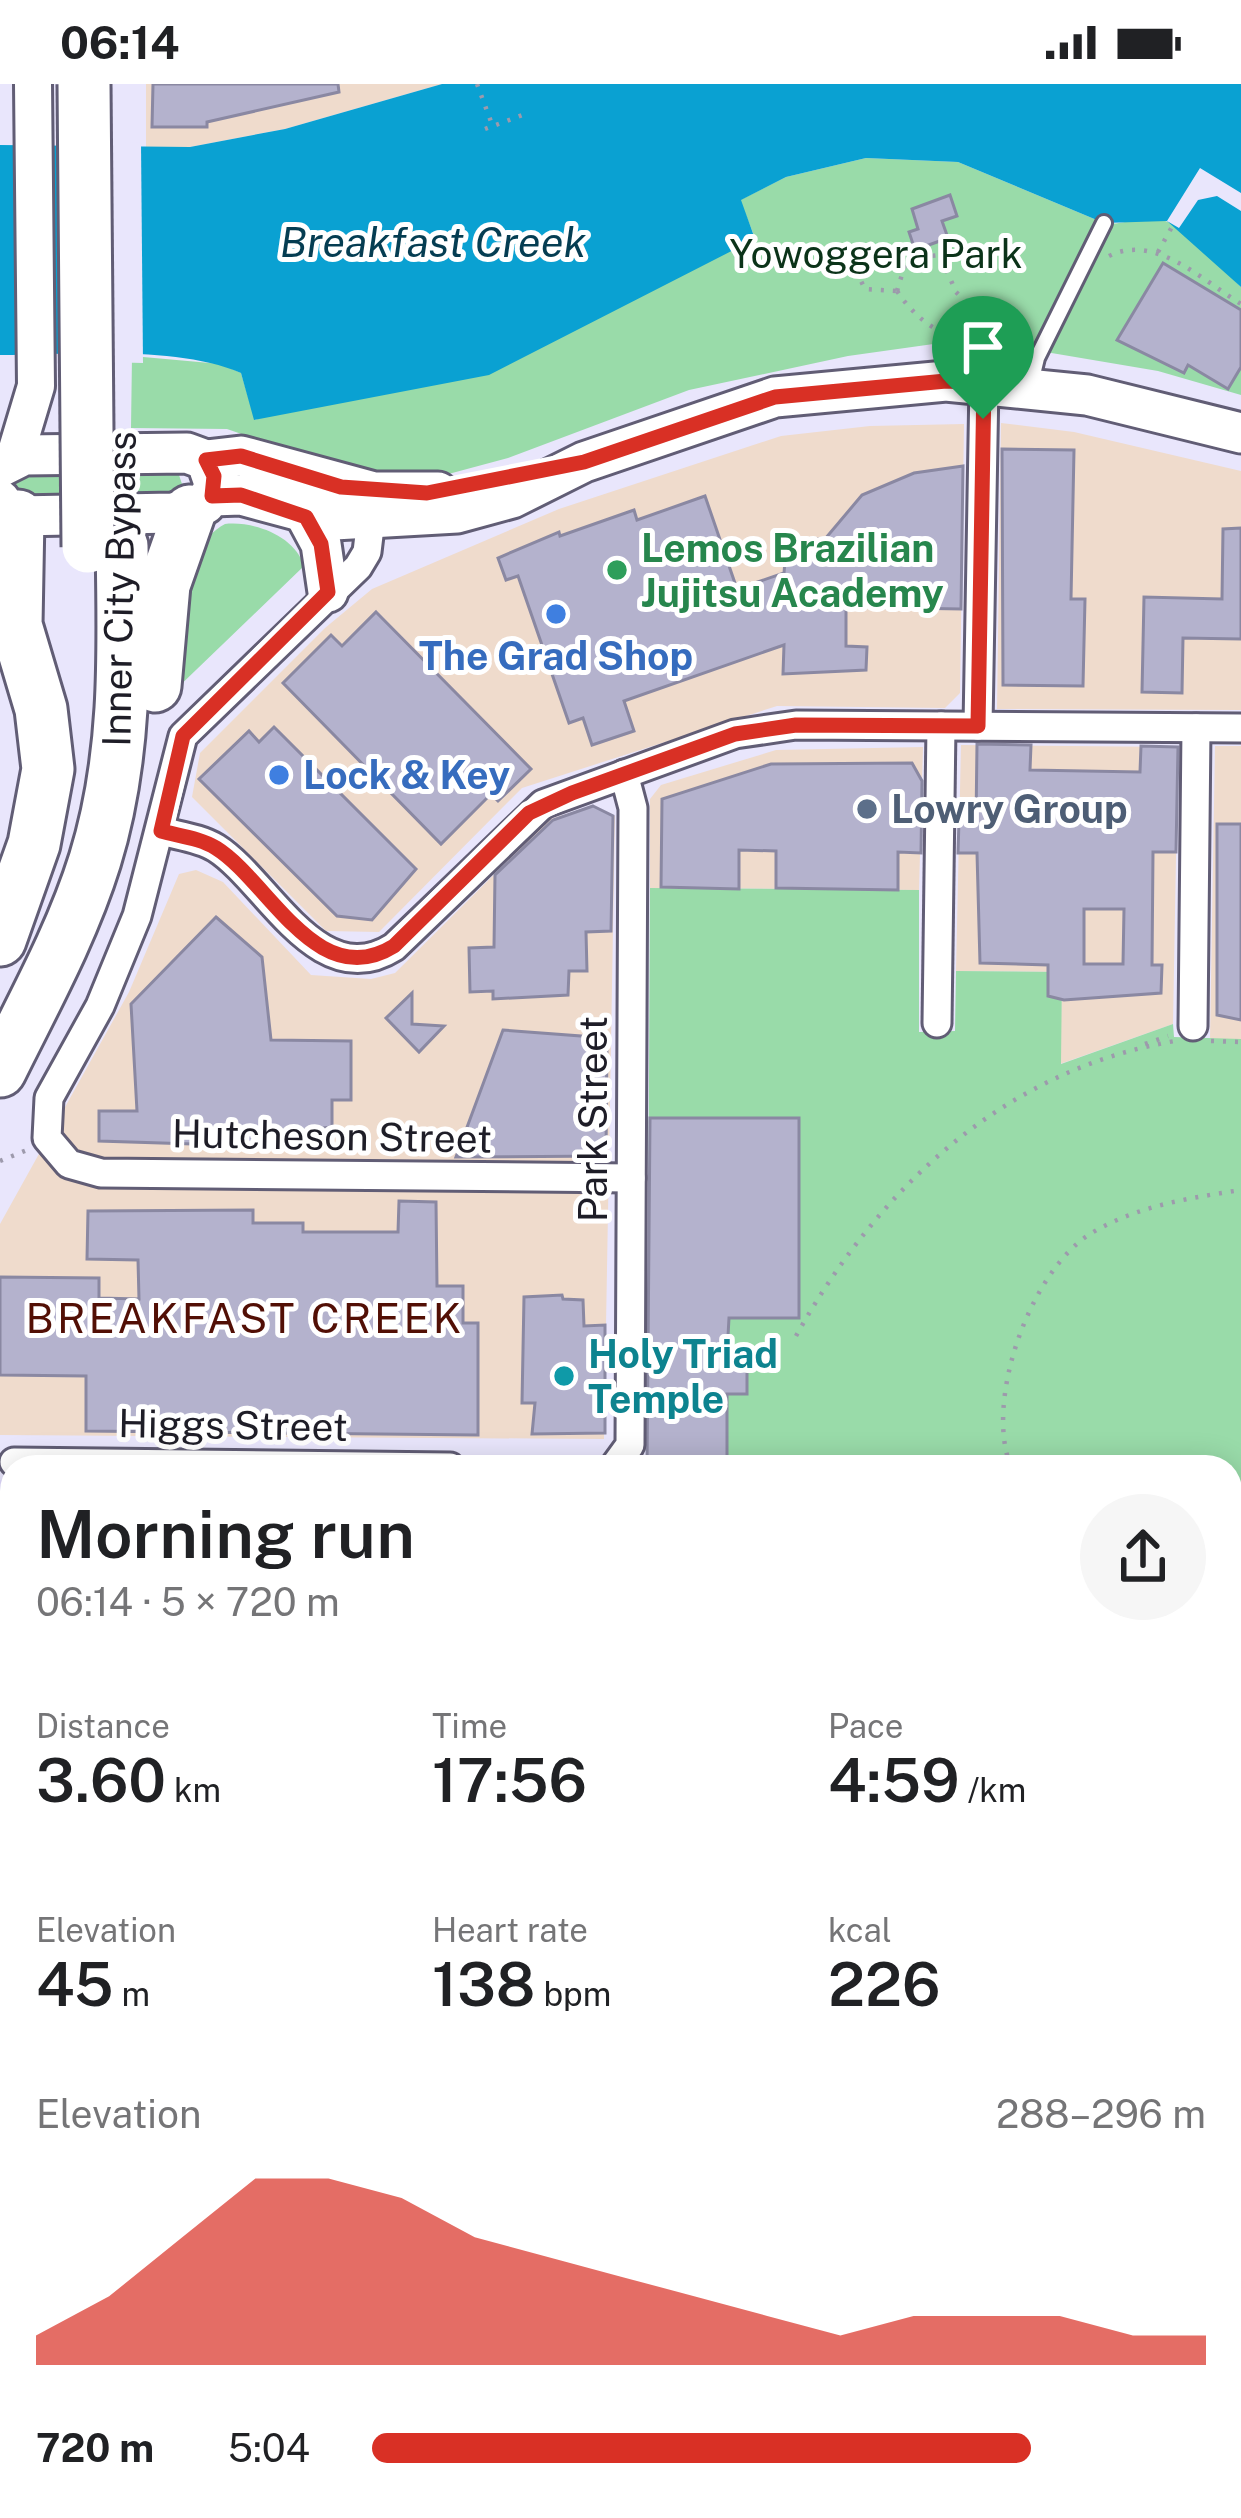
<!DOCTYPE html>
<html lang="en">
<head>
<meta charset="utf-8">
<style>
  :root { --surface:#fff; --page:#f6f6f6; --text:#202124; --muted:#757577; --accent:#d93025 }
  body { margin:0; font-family:"Public Sans",sans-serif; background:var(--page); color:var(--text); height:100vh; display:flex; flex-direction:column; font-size:45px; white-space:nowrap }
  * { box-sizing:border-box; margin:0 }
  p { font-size:39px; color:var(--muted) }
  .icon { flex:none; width:66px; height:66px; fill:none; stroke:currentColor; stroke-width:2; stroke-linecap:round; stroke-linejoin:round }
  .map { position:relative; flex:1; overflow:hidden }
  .details { position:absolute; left:0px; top:1371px; width:1242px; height:1065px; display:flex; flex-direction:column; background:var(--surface); border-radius:36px 36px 0 0; box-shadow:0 6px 30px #0003 }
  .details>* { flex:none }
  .pin { position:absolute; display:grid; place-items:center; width:102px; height:102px; color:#fff; margin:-123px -51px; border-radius:50% 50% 50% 0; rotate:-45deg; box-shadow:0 0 12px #0007 }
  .pin .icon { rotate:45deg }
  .round { display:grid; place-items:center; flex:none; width:126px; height:126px; border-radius:63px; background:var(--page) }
  .overview { display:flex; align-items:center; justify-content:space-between; height:204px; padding:0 36px }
  h1 { font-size:66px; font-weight:600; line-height:90px }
  .figures { display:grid; grid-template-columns:repeat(3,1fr); gap:18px; height:204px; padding:12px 36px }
  .figures div { display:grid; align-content:center }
  .figures b { font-size:60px; font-weight:600 }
  .figures small { font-size:33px; font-weight:400 }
  .figures p { font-size:33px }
  .chart { height:336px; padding:24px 36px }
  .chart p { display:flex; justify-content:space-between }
  .chart svg { width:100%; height:216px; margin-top:12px; fill:var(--accent); opacity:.7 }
  ul { padding:0 36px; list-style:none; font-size:39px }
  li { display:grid; grid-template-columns:192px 144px 1fr; align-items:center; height:90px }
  li i { height:30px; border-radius:15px; background:var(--accent) }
  .status { display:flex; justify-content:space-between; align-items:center; height:84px; padding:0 60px; background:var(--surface); direction:ltr }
  .status svg { height:33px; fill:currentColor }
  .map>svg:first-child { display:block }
  .built { fill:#e1dbfe }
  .industrial { fill:#efdbcc }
  .green { fill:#99dba9 }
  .water { fill:#0aa1d2 }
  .pier { fill:#e9e6fc }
  .building { fill:#b4b2cd; stroke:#8a88a2; stroke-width:3; fill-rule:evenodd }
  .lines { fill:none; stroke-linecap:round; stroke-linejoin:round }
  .service-casing { stroke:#615d75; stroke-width:20 }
  .minor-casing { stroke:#615d75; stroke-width:33 }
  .tertiary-casing { stroke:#615d75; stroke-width:42 }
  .secondary-casing { stroke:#615d75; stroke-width:45 }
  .trunk-casing { stroke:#615d75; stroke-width:54 }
  .motorway-casing { stroke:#615d75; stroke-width:57 }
  .path { stroke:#9d9aac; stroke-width:4.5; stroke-dasharray:3 9; stroke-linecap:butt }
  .service { stroke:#fff; stroke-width:14 }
  .minor { stroke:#fff; stroke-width:27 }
  .tertiary { stroke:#fff; stroke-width:36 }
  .secondary { stroke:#fff; stroke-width:39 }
  .trunk { stroke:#fff; stroke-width:48 }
  .motorway { stroke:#fff; stroke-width:51 }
  .motorway-bridge-casing { stroke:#615d75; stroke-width:57; stroke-linecap:butt }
  .motorway-bridge { stroke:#fff; stroke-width:51 }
  .route-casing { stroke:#fff; stroke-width:24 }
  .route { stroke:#d93025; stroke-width:15 }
  .leisure-dot { fill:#2e9e5b; stroke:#fff; stroke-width:4.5 }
  .shop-dot { fill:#3f7fe0; stroke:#fff; stroke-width:4.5 }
  .service-dot { fill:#5c6f8a; stroke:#fff; stroke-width:4.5 }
  .culture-dot { fill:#0f9aa8; stroke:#fff; stroke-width:4.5 }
  .labels { text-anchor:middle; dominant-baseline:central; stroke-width:10; stroke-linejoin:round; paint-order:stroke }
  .park-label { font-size:39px; fill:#0b3319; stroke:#fff }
  .leisure-label { font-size:39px; font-weight:bold; fill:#27864d; stroke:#fff; text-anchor:start }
  .street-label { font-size:39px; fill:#1e1d27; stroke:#fff }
  .shop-label { font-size:39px; font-weight:bold; fill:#366cbe; stroke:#fff }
  .service-label { font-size:39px; font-weight:bold; fill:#4e5e75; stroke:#fff; text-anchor:start }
  .culture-label { font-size:39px; font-weight:bold; fill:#0d838f; stroke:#fff; text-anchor:start }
  .water-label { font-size:42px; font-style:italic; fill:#053d52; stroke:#fff }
  .neighbourhood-label { font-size:42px; letter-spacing:3px; fill:#520f05; stroke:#fff }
</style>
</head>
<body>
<div class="status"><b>06:14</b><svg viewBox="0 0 49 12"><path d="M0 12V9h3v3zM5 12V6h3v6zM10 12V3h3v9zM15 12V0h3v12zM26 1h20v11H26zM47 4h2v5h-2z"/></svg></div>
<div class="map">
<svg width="1241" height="2434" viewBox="0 0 1241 2434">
  <rect width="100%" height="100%" fill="#e9e6fc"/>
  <rect class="built" x="0" y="1396" width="12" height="239"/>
  <g class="industrial">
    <polygon points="146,0 442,0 285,45 190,63 146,65"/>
    <polygon points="1001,339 1074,348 1241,387 1241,626 997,625"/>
    <polygon points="964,340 960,609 945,624 777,622 522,704 379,848 326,847 192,713 200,669 325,544 372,505 559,425 781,352 870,342"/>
    <polygon points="961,661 1178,663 1173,940 1060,980 1062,888 956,887"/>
    <polygon points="1215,662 1241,662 1241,955 1210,955"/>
    <polygon points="923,663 919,806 650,804 650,715 661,701 776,666"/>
    <polygon points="593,722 615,732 604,1355 0,1351 0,1140 129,908 179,790 196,786 223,798 311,891 371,895 395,889 550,735"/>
  </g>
  <g class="green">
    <path d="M866,74l92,4 146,61c17,3 30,-6 47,-5 35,2 66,46 90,69v108l-83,-24 -189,-32 -121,17 -159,34 -181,68 -67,18 -82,-2 -132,-45 -96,-1 1,-72 89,8 20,9 14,47 500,-182 -15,-38 46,-23z"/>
    <polygon points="178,388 182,400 174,409 27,414 13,404 21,390"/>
    <path d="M225,440c30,-3 70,12 79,42l-134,129c5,-48 7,-146 55,-171z"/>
    <polygon points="650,804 919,806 919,948 955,947 956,887 1062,888 1061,980 1173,940 1174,953 1241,955 1241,2434 606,2434 601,2424 1230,2424 1230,1383 647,1383"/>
  </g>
  <path class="water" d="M442,0h799v203l-74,-66 -63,2 -146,-61 -92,-4 -80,19 -45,23 14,39 -266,136 -235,45 -13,-47c-65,-28 -170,-18 -241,-18v-210l190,2 95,-18z"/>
  <g class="pier">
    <polygon points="62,57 141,59 143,279 64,277"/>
    <polygon points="1200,84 1241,109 1241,127 1217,112 1198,116 1179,144 1167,137"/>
  </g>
  <g class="building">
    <polygon points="153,0 338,0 339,8 207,38 207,43 152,43"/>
    <polygon points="950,111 957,132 942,137 948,154 915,166 909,148 918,145 912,125"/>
    <polygon points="1163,179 1241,226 1241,283 1228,305 1188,281 1184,289 1117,256"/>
    <polygon points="1002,365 1074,366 1071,515 1085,515 1083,602 1003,601"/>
    <polygon points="963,382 961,525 846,523 846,562 867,563 866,586 783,590 784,561 624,617 634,647 592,661 583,634 569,639 518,492 506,496 498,474 559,448 560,452 634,426 637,436 705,412 737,505 784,489 785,477 801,478 802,455 825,455 862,411 914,389"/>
    <polygon points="1241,444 1241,555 1183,554 1182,609 1142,608 1144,513 1222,515 1223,445"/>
    <polygon points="376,528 531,685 498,717 491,710 441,760 283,599 331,551 342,562"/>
    <polygon points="274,643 416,785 372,836 337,832 199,695 249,647 259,658"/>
    <path d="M977,660l54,1 -1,25 110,2 1,-26 37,1 -2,105h-23l-1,113h10l-1,28 -97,7 -16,-4v-31l-68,-2 -3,-110h-19l1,-33 17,1zM1084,825h40l-1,55h-39z"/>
    <polygon points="912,679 922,697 921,769 898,768 898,806 776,804 776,767 739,766 739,805 661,803 662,715 771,680"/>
    <polygon points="593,722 613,732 611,847 586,848 587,887 569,887 568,911 493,915 493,907 470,908 469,864 494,863 495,791 553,736"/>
    <polygon points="1217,740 1241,740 1241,936 1217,931"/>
    <polygon points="216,833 262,873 271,956 351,957 351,1016 332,1016 332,1043 255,1051 256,1062 99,1057 99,1027 137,1027 131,920"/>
    <polygon points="412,909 412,940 444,942 419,968 386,934"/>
    <polygon points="503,946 607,954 606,1072 456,1073"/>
    <polygon points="650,1034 799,1034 799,1234 729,1234 727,1270 747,1270 747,1310 727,1310 727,1383 647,1383"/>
    <polygon points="399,1117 436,1118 437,1202 463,1202 463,1239 478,1239 478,1351 86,1347 86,1292 0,1291 0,1193 99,1194 99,1214 139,1215 138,1176 87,1175 88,1127 253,1126 253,1139 303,1139 303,1148 398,1148"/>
    <polygon points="562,1211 563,1215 583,1216 584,1242 605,1241 605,1349 532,1350 535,1319 522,1319 524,1213"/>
  </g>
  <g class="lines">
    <g class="service-casing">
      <polyline id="service" points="1030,303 1037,274 1104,139"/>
    </g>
    <g class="minor-casing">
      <g id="minor">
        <polyline points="373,418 367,468 358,483 183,652 137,832 100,922 49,1014 47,1054 69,1080 101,1089 631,1094"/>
        <polyline points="978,642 984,299"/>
        <path d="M161,747c18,5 39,7 55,17 51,32 102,147 178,99l149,-143 192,-70 61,-9 445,3"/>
        <polyline points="937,939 941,642"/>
        <polyline points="1193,942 1196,644"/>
        <polyline points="14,1378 450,1383"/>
        <polyline points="614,1383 630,1361 633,724 624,690"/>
        <polyline points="0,1960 12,1960"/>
      </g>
    </g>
    <g class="tertiary-casing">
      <g id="tertiary">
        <polyline points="15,372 36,302 33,0"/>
        <polyline points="0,1682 12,1681"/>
        <polyline points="551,2424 555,2434"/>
      </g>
    </g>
    <g class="secondary-casing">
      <g id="secondary">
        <polyline points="206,376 241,372 374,408 438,408"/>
        <polyline points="0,383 24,371 187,369 206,376 215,402 205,420 173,429 18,432 8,429 0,416"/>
        <polyline points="212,412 241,411 334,436 457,429 512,414 584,378 775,313 946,297 1087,311 1241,349"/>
        <polyline points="306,432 321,460 328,508"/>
      </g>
    </g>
    <g class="trunk-casing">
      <g id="trunk">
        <polyline points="0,2365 12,2375"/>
        <polyline points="0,2417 22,2434"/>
        <polyline points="75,2424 89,2434"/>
      </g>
    </g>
    <g class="motorway-casing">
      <g id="motorway">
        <polyline points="155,602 164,501 190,427"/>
        <polyline points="0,856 34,760 48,685 41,625 16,541 18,432"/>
        <path d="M0,987c34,-69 72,-137 95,-211 32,-103 29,-208 27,-314"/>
      </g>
    </g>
    <g class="path">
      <polyline points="477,0 493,43"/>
      <polyline points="485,45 525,30"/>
      <polyline points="1158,168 1173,141"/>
      <path d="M1109,172c46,-23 93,24 132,48"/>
      <polyline points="856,187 865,205 897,207"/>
      <polyline points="897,207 907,174 940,171 956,208 973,225"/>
      <path d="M897,207c20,30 41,42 75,55"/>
      <polyline points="1211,957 1241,958"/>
      <polyline points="1145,960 1168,952"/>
      <polyline points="0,1077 27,1066"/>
      <path d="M796,1252c82,-147 207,-266 379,-295"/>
      <path d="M1011,1383c-27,-66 19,-195 79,-233 46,-28 99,-36 151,-44"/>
      <polyline points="1230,1565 1241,1567"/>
      <polyline points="1230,1594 1241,1613"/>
      <polyline points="1230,1732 1230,1759"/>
      <polyline points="1230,2068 1241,2038"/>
      <polyline points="1230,2336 1241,2330"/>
    </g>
    <use href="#service" class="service"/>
    <use href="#minor" class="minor"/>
    <use href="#tertiary" class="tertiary"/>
    <use href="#secondary" class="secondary"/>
    <use href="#trunk" class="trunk"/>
    <use href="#motorway" class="motorway"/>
    <g class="motorway-bridge-casing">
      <polyline id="motorway-bridge" points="84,0 88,463"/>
    </g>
    <use href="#motorway-bridge" class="motorway-bridge"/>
  </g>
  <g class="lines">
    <g class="route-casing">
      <path id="route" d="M946,297l38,2 -6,343 -182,-1 -61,9 -163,59 -43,20 -135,133c-77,48 -126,-66 -178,-98 -16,-10 -37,-12 -55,-17l22,-95 145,-144 -7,-48 -15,-27 -65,-22 -29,1 2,-20 -8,-16 35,-4 100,31 86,6 157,-31 191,-65z"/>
    </g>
    <use href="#route" class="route"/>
  </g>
  <circle class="leisure-dot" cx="617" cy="486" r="12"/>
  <g class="shop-dot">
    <circle cx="556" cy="530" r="12"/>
    <circle cx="279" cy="691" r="12"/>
  </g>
  <circle class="service-dot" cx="867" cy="725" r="12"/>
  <circle class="culture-dot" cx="564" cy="1292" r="12"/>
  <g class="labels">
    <g class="park-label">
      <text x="876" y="170">Yowoggera Park</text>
    </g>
    <g class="leisure-label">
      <text x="641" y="464">Lemos Brazilian<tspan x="641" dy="45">Jujitsu Academy</tspan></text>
    </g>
    <g class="street-label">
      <text transform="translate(119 505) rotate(-89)">Inner City Bypass</text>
      <text transform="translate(593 1035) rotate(-90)">Park Street</text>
      <text transform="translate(332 1052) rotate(1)">Hutcheson Street</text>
      <text transform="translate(233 1341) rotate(1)">Higgs Street</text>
    </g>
    <g class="shop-label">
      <text x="556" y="572">The Grad Shop</text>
      <text x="303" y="691" text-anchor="start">Lock &amp; Key</text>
    </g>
    <g class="service-label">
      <text x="891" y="725">Lowry Group</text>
    </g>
    <g class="culture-label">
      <text x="588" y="1270">Holy Triad<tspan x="588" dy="45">Temple</tspan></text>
    </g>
    <g class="water-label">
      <text x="433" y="157">Breakfast Creek</text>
    </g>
    <g class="neighbourhood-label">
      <text x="245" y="1233">BREAKFAST CREEK</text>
    </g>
  </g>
</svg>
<div class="pin" style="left:983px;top:335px;background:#1e9e55"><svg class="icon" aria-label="arrive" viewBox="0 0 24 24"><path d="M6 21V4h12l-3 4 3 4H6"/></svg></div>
<section class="details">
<div class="overview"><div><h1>Morning run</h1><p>06:14 · 5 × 720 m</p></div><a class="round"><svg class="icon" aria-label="share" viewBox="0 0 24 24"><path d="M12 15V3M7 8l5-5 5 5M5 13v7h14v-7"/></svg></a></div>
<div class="figures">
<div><p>Distance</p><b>3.60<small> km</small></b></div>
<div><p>Time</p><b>17:56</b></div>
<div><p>Pace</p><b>4:59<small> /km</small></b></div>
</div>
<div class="figures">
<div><p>Elevation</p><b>45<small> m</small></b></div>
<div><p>Heart rate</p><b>138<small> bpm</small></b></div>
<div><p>kcal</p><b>226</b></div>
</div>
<div class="chart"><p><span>Elevation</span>288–296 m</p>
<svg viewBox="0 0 160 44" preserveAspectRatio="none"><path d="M0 44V38L10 30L20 18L30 6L40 6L50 10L60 18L70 22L80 26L90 30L100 34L110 38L120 34L130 34L140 34L150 38L160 38V44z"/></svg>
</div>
<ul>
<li><b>720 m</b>5:04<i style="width:79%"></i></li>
</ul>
</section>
</div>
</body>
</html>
